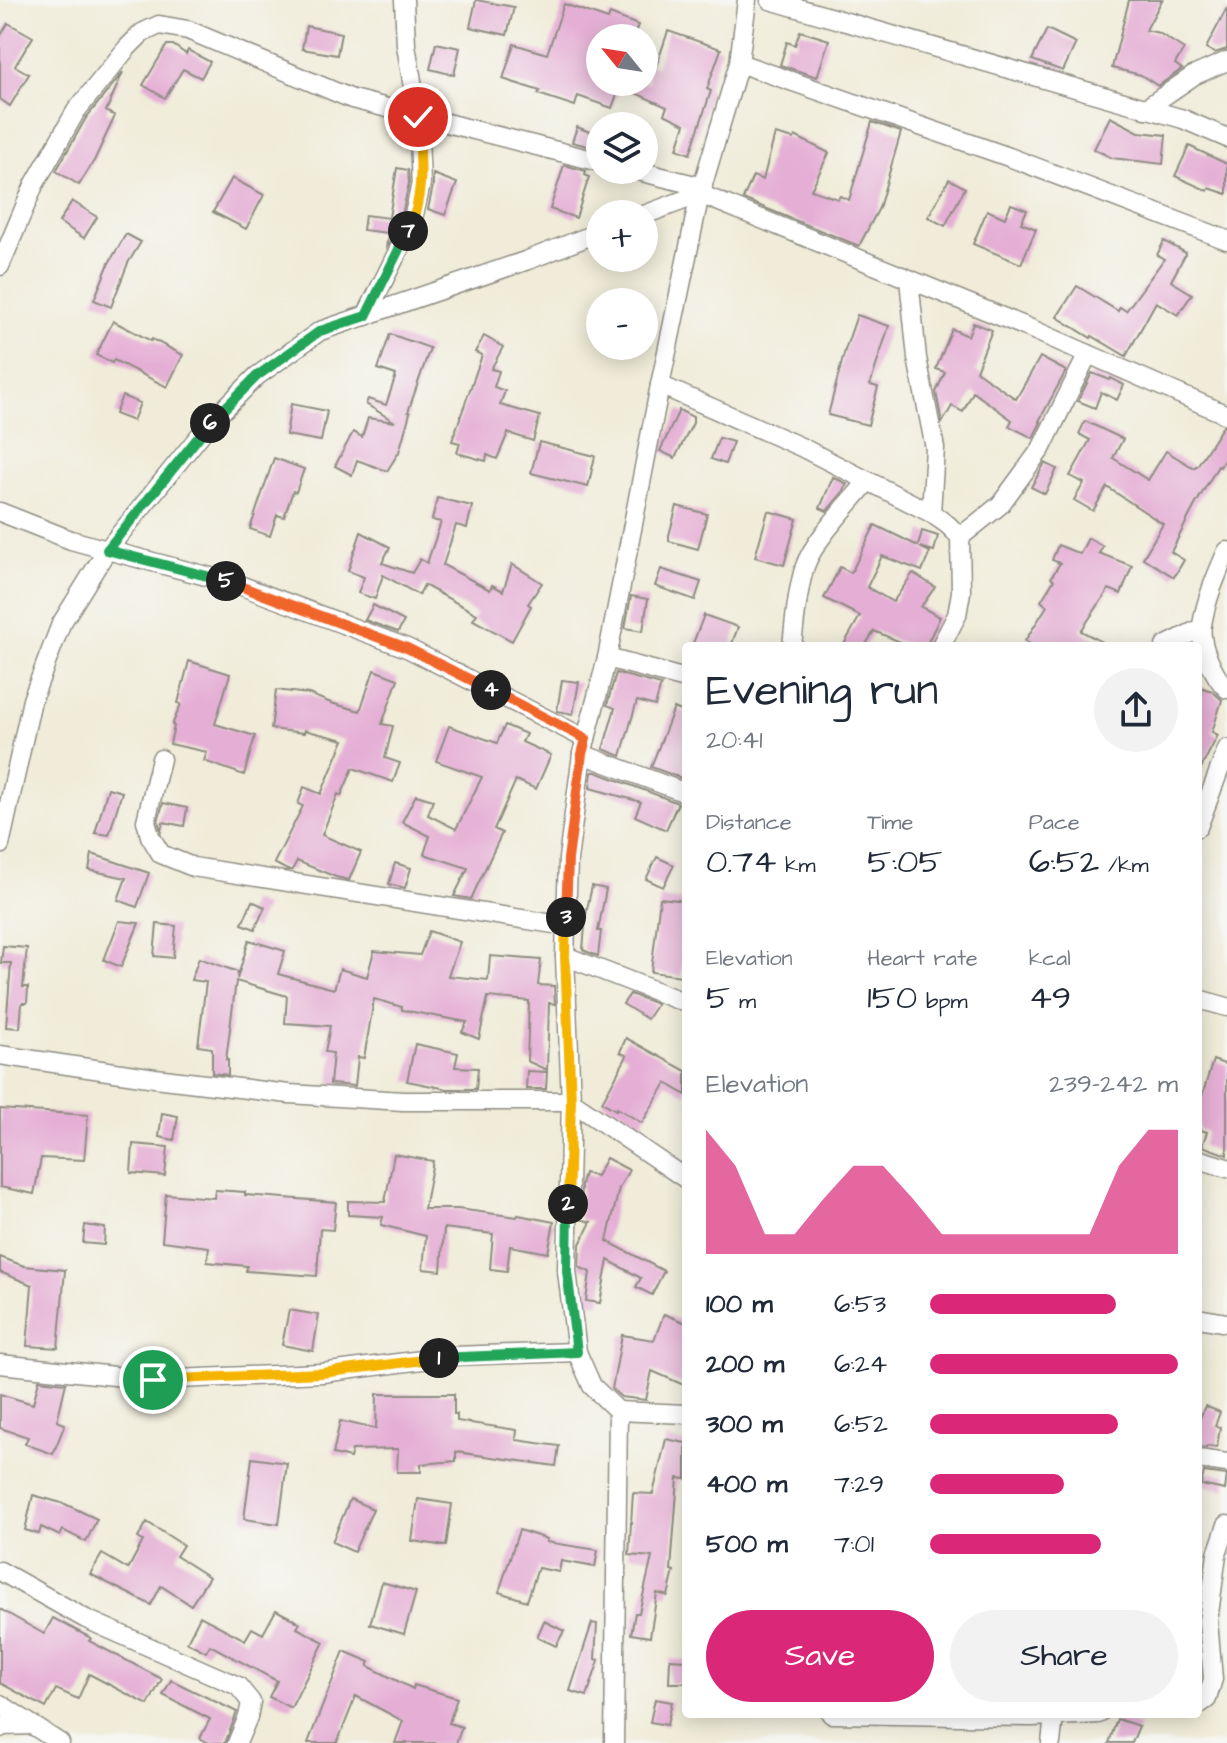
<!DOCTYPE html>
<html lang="en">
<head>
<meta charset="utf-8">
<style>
  :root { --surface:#fff; --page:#f2f2f3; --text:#1f2937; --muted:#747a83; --accent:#db2777 }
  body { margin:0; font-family:"Architects Daughter",sans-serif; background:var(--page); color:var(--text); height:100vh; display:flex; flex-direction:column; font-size:30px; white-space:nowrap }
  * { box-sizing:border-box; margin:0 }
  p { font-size:26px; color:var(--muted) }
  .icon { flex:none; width:44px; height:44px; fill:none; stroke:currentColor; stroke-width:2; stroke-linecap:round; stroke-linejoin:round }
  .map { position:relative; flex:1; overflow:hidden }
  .sheet { position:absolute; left:682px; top:642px; width:520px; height:1076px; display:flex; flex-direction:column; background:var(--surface); border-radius:8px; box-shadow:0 4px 20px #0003 }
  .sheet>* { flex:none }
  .needle { width:52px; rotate:300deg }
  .controls { position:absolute; left:586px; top:24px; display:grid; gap:16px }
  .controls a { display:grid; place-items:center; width:72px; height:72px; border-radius:50%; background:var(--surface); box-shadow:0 4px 20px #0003; font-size:40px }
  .pin { position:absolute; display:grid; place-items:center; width:68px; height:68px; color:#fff; margin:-34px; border:4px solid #fff; border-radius:50%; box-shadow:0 2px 8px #0007 }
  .km { position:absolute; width:40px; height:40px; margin:-20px; border-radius:50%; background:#222; color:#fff; font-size:22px; line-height:40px; text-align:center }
  .round { display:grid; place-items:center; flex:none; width:84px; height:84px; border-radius:42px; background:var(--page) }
  .overview { display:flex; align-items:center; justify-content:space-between; height:136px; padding:0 24px }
  h1 { font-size:44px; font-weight:600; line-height:60px }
  .metrics { display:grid; grid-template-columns:repeat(3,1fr); gap:12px; height:136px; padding:8px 24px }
  .metrics div { display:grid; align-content:center }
  .metrics b { font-size:34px; font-weight:600 }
  .metrics small { font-size:22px; font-weight:400 }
  .metrics p { font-size:22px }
  .chart { height:224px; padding:16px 24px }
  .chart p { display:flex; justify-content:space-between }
  .chart svg { width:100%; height:144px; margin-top:8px; fill:var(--accent); opacity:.7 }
  .primary-button { display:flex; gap:16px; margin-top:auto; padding:16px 24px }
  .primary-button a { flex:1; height:92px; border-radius:48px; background:var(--accent); color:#fff; font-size:32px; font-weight:600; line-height:92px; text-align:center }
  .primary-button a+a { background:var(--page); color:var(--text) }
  ul { padding:0 24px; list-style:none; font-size:26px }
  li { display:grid; grid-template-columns:128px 96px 1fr; align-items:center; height:60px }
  li i { height:20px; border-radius:10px; background:var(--accent) }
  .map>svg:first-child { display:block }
  .building { fill:#e5afd5 }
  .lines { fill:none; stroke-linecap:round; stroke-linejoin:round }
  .minor-casing { stroke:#8e8c82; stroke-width:21 }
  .minor { stroke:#fff; stroke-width:18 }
  .split-1-casing { stroke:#fff; stroke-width:16 }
  .split-2-casing { stroke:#fff; stroke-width:16 }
  .split-3-casing { stroke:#fff; stroke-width:16 }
  .split-4-casing { stroke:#fff; stroke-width:16 }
  .split-5-casing { stroke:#fff; stroke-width:16 }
  .split-6-casing { stroke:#fff; stroke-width:16 }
  .split-7-casing { stroke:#fff; stroke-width:16 }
  .split-8-casing { stroke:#fff; stroke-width:16 }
  .split-1 { stroke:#f5b400; stroke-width:10 }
  .split-2 { stroke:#22a559; stroke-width:10 }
  .split-3 { stroke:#f5b400; stroke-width:10 }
  .split-4 { stroke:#f0652b; stroke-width:10 }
  .split-5 { stroke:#f0652b; stroke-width:10 }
  .split-6 { stroke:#22a559; stroke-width:10 }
  .split-7 { stroke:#22a559; stroke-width:10 }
  .split-8 { stroke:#f5b400; stroke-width:10 }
</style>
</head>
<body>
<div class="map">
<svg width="1227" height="1743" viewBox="0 0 1227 1743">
  <rect width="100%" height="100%" fill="#f6f6f2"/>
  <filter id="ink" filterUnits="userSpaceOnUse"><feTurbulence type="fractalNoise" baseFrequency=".0125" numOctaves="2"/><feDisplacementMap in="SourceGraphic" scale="16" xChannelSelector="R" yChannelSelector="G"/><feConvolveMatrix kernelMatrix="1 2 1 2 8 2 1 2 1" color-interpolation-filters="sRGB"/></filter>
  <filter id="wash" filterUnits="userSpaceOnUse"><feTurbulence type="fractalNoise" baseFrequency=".006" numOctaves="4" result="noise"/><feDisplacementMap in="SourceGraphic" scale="32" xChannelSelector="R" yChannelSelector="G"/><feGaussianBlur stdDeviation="1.8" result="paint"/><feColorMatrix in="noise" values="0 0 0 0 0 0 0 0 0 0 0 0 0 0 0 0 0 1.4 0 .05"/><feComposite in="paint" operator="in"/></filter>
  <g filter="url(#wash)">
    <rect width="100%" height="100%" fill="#f0ecd9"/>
    <g id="blocks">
      <g class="building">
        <polygon points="476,0 514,7 507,35 470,27"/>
        <polygon points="1129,0 1162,0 1146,30 1159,33 1184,49 1175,64 1182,69 1158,86 1141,75 1112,68"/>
        <polygon points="564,4 608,19 610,14 638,25 633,38 600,38 600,82 648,82 648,64 656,67 668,31 721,49 707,89 711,91 690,154 677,149 685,124 664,114 667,107 620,86 612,108 578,96 575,106 538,94 540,91 503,79 514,44 547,54"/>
        <polygon points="1227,8 1227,49 1215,53 1206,48"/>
        <polygon points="8,23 33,37 15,66 29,74 10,106 0,99 0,37"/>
        <polygon points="306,26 341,33 337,55 302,49"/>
        <polygon points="1047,29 1076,43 1063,71 1032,60"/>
        <polygon points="800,31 829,40 817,77 780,65 787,42 795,45"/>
        <polygon points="436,43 460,48 454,75 430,69"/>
        <polygon points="167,45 173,45 186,54 188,50 210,62 201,78 183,69 165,98 143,85"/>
        <polygon points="123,72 106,111 115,116 94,161 79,185 56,171 86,118"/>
        <polygon points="1110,117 1139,132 1166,135 1163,164 1112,158 1094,149"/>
        <polygon points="872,122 901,132 879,208 859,246 743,199 753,176 763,180 775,134 794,139 795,136 829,153 811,190 838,199 840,196 849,200"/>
        <polygon points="577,127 600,136 595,148 572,142"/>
        <polygon points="1189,146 1227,164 1227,194 1209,188 1208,191 1175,176"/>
        <polygon points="564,165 586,171 585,175 589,177 576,218 550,209"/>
        <polygon points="397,168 408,170 409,183 401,219 386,249 388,233 363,230 365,215 389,218"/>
        <polygon points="433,174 457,183 445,215 428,209 433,186"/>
        <polygon points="232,178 264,195 246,229 213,212"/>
        <polygon points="949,179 965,188 945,226 928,217"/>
        <polygon points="72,201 97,217 84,238 59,222"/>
        <polygon points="1011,204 1027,210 1021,223 1036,229 1021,264 973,244 987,210 1005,218"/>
        <polygon points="126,234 141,242 128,263 111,307 94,300 109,263"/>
        <polygon points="1164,241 1186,253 1171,281 1192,294 1178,315 1156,302 1126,356 1092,336 1091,338 1057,317 1077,286 1118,311 1120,307 1126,311 1164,259 1157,255"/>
        <polygon points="857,315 889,326 870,385 878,387 868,425 828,415 845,350"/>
        <polygon points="113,321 151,341 152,339 183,355 167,387 114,360 112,363 96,355"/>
        <polygon points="973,323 992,330 976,371 1016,399 1040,357 1066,371 1039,421 1041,422 1033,438 1009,426 1012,420 973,392 963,412 952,406 942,423 936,392 945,372 936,369 952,329 968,336"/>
        <polygon points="390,334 430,348 408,412 410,413 399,452 387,471 357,460 352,475 335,466 353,432 362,437 368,418 395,422 366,404 368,399 386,405 396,375 378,369"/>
        <polygon points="484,336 503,347 491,369 499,371 494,387 505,391 500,405 540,416 533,441 508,433 497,459 487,455 486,461 457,453 460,443 452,441 482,355 475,352"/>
        <polygon points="1092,373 1110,380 1111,378 1124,385 1117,400 1101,392 1095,408 1078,401"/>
        <polygon points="122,396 140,403 133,421 115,414"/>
        <polygon points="291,404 327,411 321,441 286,435"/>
        <polygon points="679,410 693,417 693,423 675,458 660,451"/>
        <polygon points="1085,421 1123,439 1113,458 1148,480 1166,451 1194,468 1196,466 1197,466 1223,426 1227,427 1227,455 1220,467 1218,466 1194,507 1171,552 1184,560 1174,577 1143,558 1163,524 1107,487 1093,511 1074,500 1084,483 1070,476 1090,440 1079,434"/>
        <polygon points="719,438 733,442 725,464 711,459"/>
        <polygon points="539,442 595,456 588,487 531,473"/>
        <polygon points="274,458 304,469 296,492 293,491 284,517 277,515 270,536 250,529"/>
        <polygon points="1045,463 1057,469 1045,494 1031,487"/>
        <polygon points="833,477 847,484 844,491 827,511 820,508"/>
        <polygon points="437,498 472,506 467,528 456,525 443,565 490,590 492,585 503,591 512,564 542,583 528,604 531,606 512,641 473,620 477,614 424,585 419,595 383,575 375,599 358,593 364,577 348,571 361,532 390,547 382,563 412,573 420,559 427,563 441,522 432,520"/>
        <polygon points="677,506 707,514 698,549 669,541 669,535"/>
        <polygon points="768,511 797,519 784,565 755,557"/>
        <polygon points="875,525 918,546 922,531 938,536 934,551 920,547 930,552 922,571 882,556 867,587 893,602 913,573 935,587 921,607 940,617 926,646 910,646 874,631 865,646 843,646 860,616 824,598 840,567 851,573"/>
        <polygon points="1088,538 1103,546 1099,553 1132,566 1121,594 1109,589 1081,631 1110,646 1034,646 1025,641 1047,606 1041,601 1054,580 1051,578 1060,563 1052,560 1058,545 1080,554"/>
        <polygon points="661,569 701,582 695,600 655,586"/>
        <polygon points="631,596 648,599 643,631 625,628"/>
        <polygon points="373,605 404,621 398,632 365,620"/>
        <polygon points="704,615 738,627 731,646 692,646"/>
        <polygon points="189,661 230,674 215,724 255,736 244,775 204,761 207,752 170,744 174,726 172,725 181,704 178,703"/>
        <polygon points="374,670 398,679 382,724 393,726 385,758 400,763 393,782 353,768 341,796 338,794 322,835 361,852 349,880 336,877 297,861 292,870 287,870 274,863 303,806 298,804 304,787 321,794 344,740 304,730 304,733 271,729 276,690 309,694 331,703 360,711"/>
        <polygon points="616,673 661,685 655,706 637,701 621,756 603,749 615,708 607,705"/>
        <polygon points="562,680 579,682 573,714 557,711"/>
        <polygon points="1200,687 1212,691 1222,700 1212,732 1218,735 1198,774 1198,695"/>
        <polygon points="674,708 686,713 686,780 651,767"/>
        <polygon points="505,725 526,734 522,742 551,755 536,789 516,780 494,829 502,833 471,899 454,896 468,868 424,854 430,836 402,822 416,795 433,800 428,815 456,829 482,777 436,761 449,726 497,743"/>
        <polygon points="592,772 596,772 678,803 666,830 635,816 641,802 590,788"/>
        <polygon points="108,788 122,792 109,835 95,833"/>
        <polygon points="163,803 187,808 184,826 163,822 161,831 158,821"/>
        <polygon points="92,854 149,873 137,907 118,900 126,878 89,870"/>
        <polygon points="657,857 674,865 663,887 646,879"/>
        <polygon points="395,863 411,868 405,888 389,884"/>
        <polygon points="592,886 606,889 598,931 601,931 598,956 583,950 586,914"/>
        <polygon points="660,898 686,901 686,940 681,976 651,972"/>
        <polygon points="252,901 265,907 255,929 242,924"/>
        <polygon points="119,921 139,923 121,967 104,960"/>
        <polygon points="157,924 176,926 173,958 154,956"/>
        <polygon points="429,931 460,942 448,976 488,980 490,956 541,960 538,985 554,986 555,1004 549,1003 547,1070 527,1061 529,1001 488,997 479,1039 462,1032 467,1022 402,1010 402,1007 374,999 364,1058 358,1057 355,1086 330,1084 333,1053 325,1052 330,1026 285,1023 287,996 236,981 226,1060 228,1060 228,1075 212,1073 212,1048 198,1046 206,982 191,980 199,958 238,972 237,979 249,940 285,951 278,974 334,989 340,969 367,977 374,951 420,955"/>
        <polygon points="3,946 27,948 23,987 28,987 27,1003 22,1003 20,1028 6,1027 11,963 1,963"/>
        <polygon points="630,994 657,1004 647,1019 623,1004"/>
        <polygon points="626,1038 686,1071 686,1095 666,1083 642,1123 617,1108 616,1110 602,1102 627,1056 620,1052"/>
        <polygon points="415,1044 458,1053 455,1067 478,1068 476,1089 447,1089 407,1081"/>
        <polygon points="1213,1060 1227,1065 1227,1155 1202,1146 1207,1132 1198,1129 1198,1109"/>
        <polygon points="527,1071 547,1072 546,1089 526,1089"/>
        <polygon points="0,1109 88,1115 84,1160 41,1158 34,1194 0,1187"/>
        <polygon points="162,1113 178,1116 174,1140 159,1137"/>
        <polygon points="133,1144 168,1147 165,1176 131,1173"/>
        <polygon points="394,1154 433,1161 424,1209 458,1209 517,1217 518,1215 554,1222 548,1253 510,1246 507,1271 490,1269 493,1234 444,1228 441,1271 423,1269 426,1236 381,1225 383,1217 348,1215 348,1201 385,1202"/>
        <polygon points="606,1158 629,1170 619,1188 607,1241 664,1271 652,1295 636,1287 641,1278 608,1260 600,1303 586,1301 590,1272 579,1267 580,1244 591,1222 580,1219 581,1185 584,1173 596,1176"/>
        <polygon points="215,1190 245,1192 245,1195 336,1202 333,1230 320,1229 317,1276 246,1271 247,1266 207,1262 209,1247 162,1241 166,1194 214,1198"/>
        <polygon points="85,1225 105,1228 104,1245 83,1243"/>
        <polygon points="0,1257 24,1266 65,1270 58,1348 27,1346 32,1285 0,1272"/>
        <polygon points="289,1310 319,1315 313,1351 282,1345"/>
        <polygon points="664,1314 686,1323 686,1386 652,1371 646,1400 621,1397 612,1389 622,1335 654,1340"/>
        <polygon points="39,1380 66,1383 57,1421 65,1424 53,1454 25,1444 28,1437 0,1428 0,1394 33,1404"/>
        <polygon points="377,1394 454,1394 454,1414 457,1414 457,1421 517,1430 516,1440 559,1446 556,1466 456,1452 456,1461 421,1464 421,1472 397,1472 398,1449 352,1450 350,1458 333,1454 340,1421 376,1429"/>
        <polygon points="1205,1406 1220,1412 1215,1426 1220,1427 1217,1447 1207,1446 1206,1448 1198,1447 1198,1423"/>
        <polygon points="666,1439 686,1443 686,1479 678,1478 671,1570 674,1571 668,1596 657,1593 650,1637 631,1634 635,1613 639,1613 652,1557 629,1555 633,1493 653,1494"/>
        <polygon points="252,1458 287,1463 279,1524 244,1519"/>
        <polygon points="1204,1472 1227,1475 1225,1490 1201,1485"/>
        <polygon points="33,1495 65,1504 97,1519 86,1542 63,1530 60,1536 41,1527 39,1534 25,1530"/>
        <polygon points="350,1499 373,1509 354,1552 332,1542"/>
        <polygon points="418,1499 452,1504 446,1546 412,1541"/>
        <polygon points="147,1522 183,1545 176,1556 209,1577 191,1605 161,1586 151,1605 90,1574 102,1554 128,1569 143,1541 138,1538"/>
        <polygon points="519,1530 547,1539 546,1542 598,1550 595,1567 561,1561 559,1572 538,1568 527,1601 499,1592"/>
        <polygon points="382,1582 416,1592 404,1634 370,1624"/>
        <polygon points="0,1609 44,1634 53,1618 91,1638 89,1641 162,1679 148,1705 89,1674 78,1699 56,1689 46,1708 0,1683"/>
        <polygon points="276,1610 300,1623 297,1628 324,1642 291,1708 269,1697 277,1681 210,1645 206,1652 187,1642 200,1616 245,1640 252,1628 263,1634"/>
        <polygon points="544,1621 564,1631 556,1646 537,1637"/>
        <polygon points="592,1623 597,1624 595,1659 599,1660 587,1696 570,1691"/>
        <polygon points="344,1651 370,1662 368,1666 413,1689 414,1685 457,1698 449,1723 462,1727 456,1743 395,1743 403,1721 356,1696 337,1743 308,1743"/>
        <polygon points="670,1659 686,1660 686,1683 669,1683"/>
        <polygon points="171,1680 237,1712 225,1743 209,1743 200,1738 210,1719 163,1695"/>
        <polygon points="655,1699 672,1702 667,1725 650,1722"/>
        <polygon points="1117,1719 1139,1726 1132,1743 1109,1743"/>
      </g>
    </g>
  </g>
  <g filter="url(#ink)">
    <use href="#blocks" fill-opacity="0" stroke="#8e8c82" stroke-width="2"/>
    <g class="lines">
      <g class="minor-casing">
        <g id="minor">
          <polyline points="770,0 1183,119 1227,138"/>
          <polyline points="739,63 1009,157 1227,240"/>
          <polyline points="1145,109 1193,76 1227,61"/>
          <polyline points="634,170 703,187"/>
          <polyline points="644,215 700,194 1029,328 1227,415"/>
          <polyline points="0,266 34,185 76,111 127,48 142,33 159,25 188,30 352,99 600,162"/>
          <polyline points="909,279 917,358 935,448 931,513"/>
          <polyline points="366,316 412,223 421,184 418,117 406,45 404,0"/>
          <polyline points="660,385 801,447 931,513 948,525 960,537 961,592 957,615 941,646"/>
          <polyline points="0,512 71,540 107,550 237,584 407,648 586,739"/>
          <polyline points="960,537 1000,505 1041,449 1088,354"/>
          <path d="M1227,551c-10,23 -21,48 -25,74 -3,18 11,51 25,64"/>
          <path d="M792,646c3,-26 5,-55 13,-80 9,-26 44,-62 63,-85"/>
          <polyline points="1165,646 1201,628"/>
          <polyline points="607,658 686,679"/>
          <polyline points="582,754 686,793"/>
          <polyline points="161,759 146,821 150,836 161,854 193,867 566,926"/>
          <polyline points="1198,827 1227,749"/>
          <polyline points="0,845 32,700 61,624 107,550 209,424 257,376 320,331 528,260 600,232"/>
          <polyline points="565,956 686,1003"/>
          <polyline points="1198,999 1227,1007"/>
          <polyline points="0,1055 155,1078 289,1094 403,1101 571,1101 686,1179"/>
          <polyline points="1198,1159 1227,1168"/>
          <polyline points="1198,1318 1227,1323"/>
          <polyline points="0,1364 153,1380 322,1373 452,1356 577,1352"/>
          <polyline points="618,1411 686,1414"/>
          <polyline points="1198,1459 1227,1463"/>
          <polyline points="0,1571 86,1619 238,1686 251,1702 248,1717 237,1743"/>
          <polyline points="0,1704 60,1743"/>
          <polyline points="1198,1705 1207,1699 1213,1679 1208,1621 1217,1554 1227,1525"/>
          <polyline points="831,1714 1032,1717 1099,1714"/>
          <polyline points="0,1728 3,1726 31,1725"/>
          <polyline points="614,1743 618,1411 592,1386 577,1352 567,1271 571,1101 565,956 568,859 582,754 607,658 660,385 700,194 739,63 747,0"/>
          <polyline points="1051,1743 1054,1716"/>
        </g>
      </g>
      <use href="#minor" class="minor"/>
    </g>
  </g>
  <g class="lines" filter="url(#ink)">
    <g class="split-1-casing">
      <polyline id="split-1" points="153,1380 322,1373 439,1358"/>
    </g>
    <g class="split-2-casing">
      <polyline id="split-2" points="439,1358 577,1352 567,1271 568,1204"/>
    </g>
    <g class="split-3-casing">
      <polyline id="split-3" points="566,917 565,956 571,1101 568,1204"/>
    </g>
    <g class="split-4-casing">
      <polyline id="split-4" points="491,690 586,739 582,754 568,859 566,917"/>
    </g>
    <g class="split-5-casing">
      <polyline id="split-5" points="226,581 407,648 491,690"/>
    </g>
    <g class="split-6-casing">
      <polyline id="split-6" points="210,423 107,550 226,581"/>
    </g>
    <g class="split-7-casing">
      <polyline id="split-7" points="210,423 257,376 320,331 366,316 408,231"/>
    </g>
    <g class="split-8-casing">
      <path id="split-8" d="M408,231c18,-36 12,-76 10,-114"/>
    </g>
    <use href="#split-1" class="split-1"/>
    <use href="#split-2" class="split-2"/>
    <use href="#split-3" class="split-3"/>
    <use href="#split-4" class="split-4"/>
    <use href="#split-5" class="split-5"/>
    <use href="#split-6" class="split-6"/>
    <use href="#split-7" class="split-7"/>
    <use href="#split-8" class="split-8"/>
  </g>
</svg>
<div class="controls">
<a><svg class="needle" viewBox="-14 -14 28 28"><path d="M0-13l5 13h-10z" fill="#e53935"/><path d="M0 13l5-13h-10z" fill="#747a83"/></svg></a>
<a><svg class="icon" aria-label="layers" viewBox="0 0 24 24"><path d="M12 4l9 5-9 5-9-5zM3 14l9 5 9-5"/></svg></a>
<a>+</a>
<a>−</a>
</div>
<div class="pin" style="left:153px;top:1380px;background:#1e9e55"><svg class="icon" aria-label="arrive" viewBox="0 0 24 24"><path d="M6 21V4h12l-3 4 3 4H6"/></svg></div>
<div class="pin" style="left:418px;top:117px;background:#d93025"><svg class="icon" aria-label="check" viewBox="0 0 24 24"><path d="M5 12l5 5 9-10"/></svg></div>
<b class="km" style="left:439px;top:1358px">1</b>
<b class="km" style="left:568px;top:1204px">2</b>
<b class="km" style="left:566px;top:917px">3</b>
<b class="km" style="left:491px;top:690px">4</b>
<b class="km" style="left:226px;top:581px">5</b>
<b class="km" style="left:210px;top:423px">6</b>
<b class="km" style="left:408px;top:231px">7</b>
<section class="sheet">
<div class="overview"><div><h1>Evening run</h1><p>20:41</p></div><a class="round"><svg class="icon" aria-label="share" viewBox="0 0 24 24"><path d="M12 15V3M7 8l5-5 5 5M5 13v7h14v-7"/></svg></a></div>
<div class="metrics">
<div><p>Distance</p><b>0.74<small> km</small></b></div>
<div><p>Time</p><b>5:05</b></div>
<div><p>Pace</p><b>6:52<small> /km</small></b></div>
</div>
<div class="metrics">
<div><p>Elevation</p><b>5<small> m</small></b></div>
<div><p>Heart rate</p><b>150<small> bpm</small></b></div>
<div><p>kcal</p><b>49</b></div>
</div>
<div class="chart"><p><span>Elevation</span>239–242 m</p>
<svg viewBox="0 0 160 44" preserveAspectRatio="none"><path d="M0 44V6L10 17L20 38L30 38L40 27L50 17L60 17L70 27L80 38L90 38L100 38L110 38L120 38L130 38L140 17L150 6L160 6V44z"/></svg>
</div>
<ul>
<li><b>100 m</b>6:53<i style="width:75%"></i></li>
<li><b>200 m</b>6:24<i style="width:100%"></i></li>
<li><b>300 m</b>6:52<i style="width:76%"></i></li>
<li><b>400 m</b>7:29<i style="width:54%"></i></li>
<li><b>500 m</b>7:01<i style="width:69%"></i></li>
</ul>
<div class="primary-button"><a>Save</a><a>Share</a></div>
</section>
</div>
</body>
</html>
